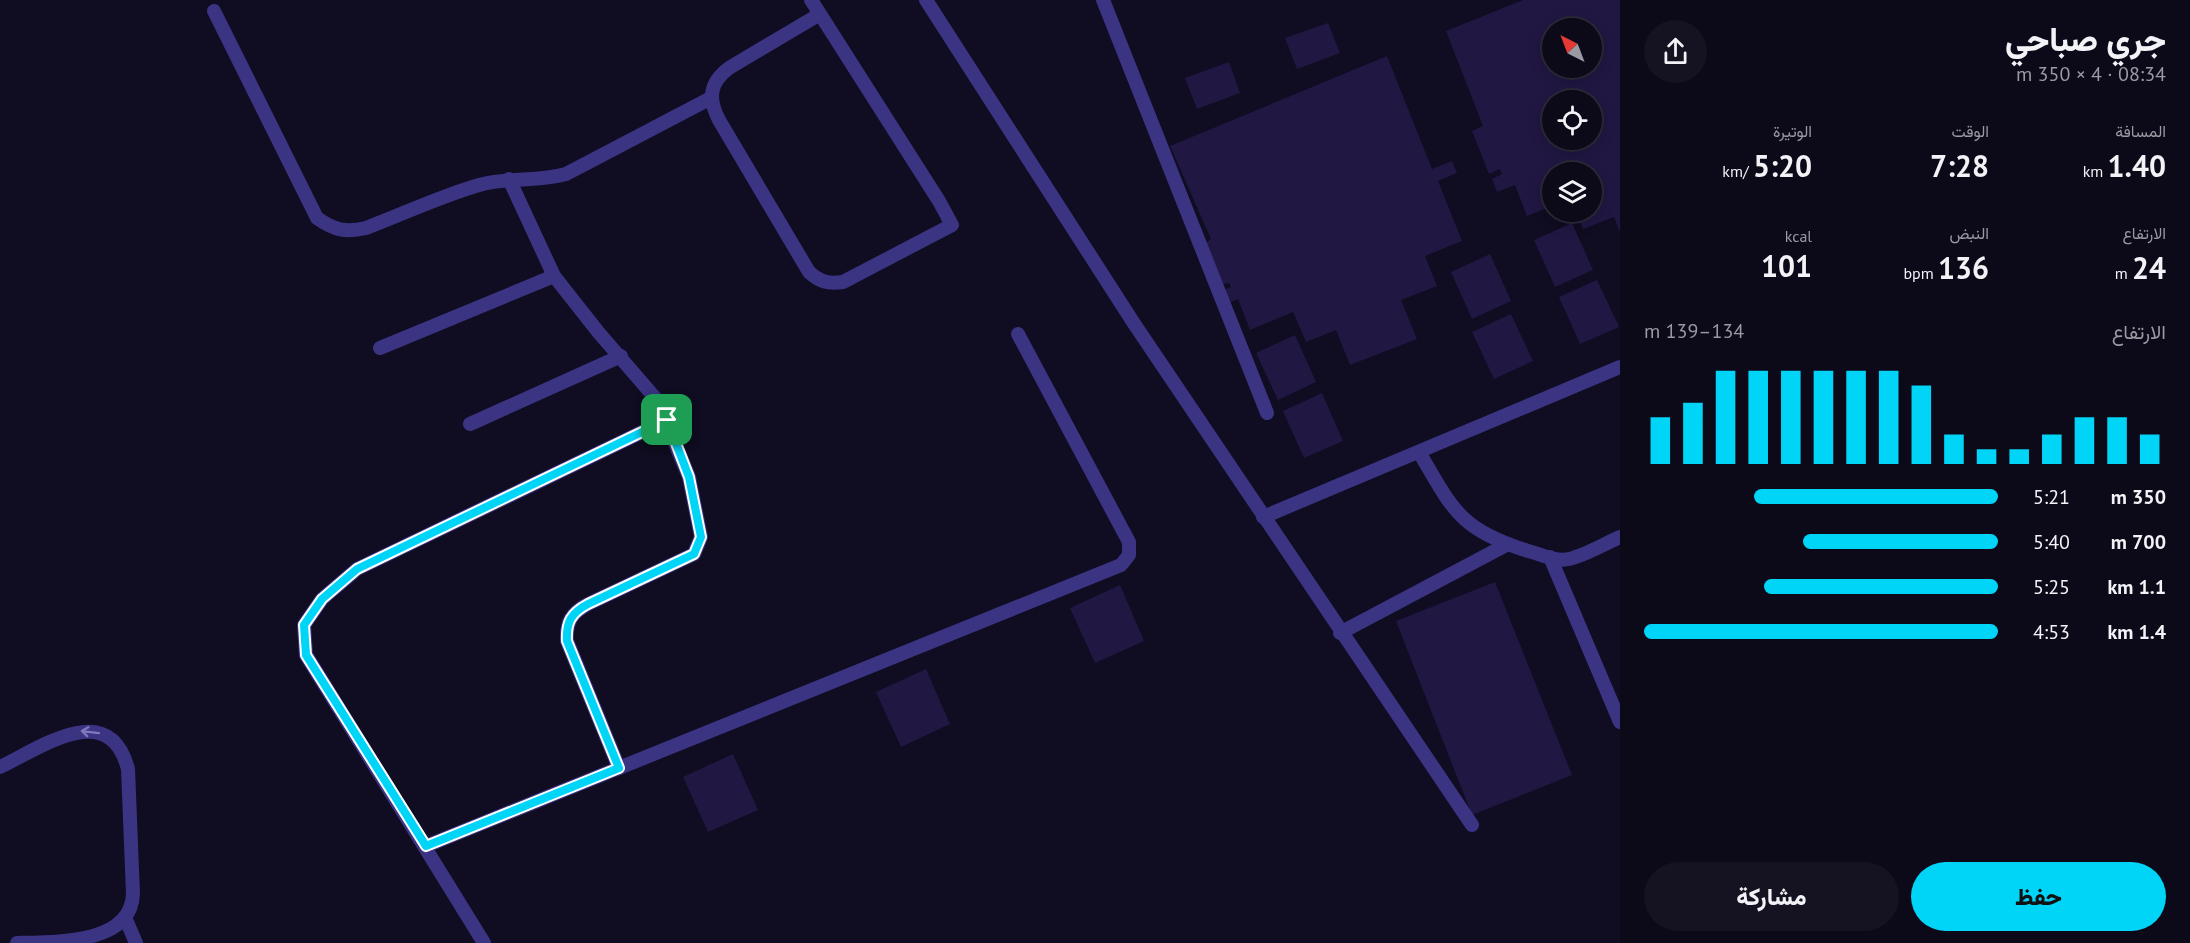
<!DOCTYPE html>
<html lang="ar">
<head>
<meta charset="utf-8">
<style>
  :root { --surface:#0c0919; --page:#151222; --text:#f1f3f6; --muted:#9a9aa2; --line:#2c2a38; --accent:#00d4f7 }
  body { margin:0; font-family:"PT Sans",Vazirmatn,sans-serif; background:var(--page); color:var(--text); direction:rtl; height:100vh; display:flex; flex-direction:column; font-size:22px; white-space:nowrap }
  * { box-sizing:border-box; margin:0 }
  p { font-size:20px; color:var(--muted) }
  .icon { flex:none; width:33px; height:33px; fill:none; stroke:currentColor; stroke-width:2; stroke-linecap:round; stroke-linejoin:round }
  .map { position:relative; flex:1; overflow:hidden; direction:ltr }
  .side { display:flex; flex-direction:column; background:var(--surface); width:570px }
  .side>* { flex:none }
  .needle { width:39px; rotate:318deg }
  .tools { position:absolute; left:1542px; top:18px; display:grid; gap:12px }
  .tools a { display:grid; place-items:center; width:60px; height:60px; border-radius:50%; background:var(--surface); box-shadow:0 3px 15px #0003,0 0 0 2px var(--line); font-size:30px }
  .pin { position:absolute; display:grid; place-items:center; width:51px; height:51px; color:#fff; margin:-26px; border-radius:12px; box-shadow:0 3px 9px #0006 }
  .round { display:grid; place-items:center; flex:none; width:63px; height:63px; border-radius:32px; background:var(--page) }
  .head { display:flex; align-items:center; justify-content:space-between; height:102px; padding:0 24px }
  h1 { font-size:33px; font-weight:800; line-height:45px }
  .figures { display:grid; grid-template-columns:repeat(3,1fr); gap:9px; height:102px; padding:6px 24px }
  .figures div { display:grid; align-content:center }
  .figures b { font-size:30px; font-weight:800 }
  .figures small { font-size:16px; font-weight:400 }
  .figures p { font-size:16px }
  .chart { height:168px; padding:12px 24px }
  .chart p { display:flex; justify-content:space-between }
  .chart svg { width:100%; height:108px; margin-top:6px; stroke:var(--accent); stroke-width:6 }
  .cta { display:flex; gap:12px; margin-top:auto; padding:12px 24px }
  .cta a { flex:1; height:69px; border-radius:36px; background:var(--accent); color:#111; font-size:24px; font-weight:800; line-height:69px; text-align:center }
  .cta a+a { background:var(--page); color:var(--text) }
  ul { padding:0 24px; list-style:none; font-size:20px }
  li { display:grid; grid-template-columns:96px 72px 1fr; align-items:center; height:45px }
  li i { height:15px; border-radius:8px; background:var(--accent) }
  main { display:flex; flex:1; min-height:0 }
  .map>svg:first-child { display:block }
  .building { fill:#211743; fill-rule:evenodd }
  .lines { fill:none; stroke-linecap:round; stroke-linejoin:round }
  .service { stroke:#3a3483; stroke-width:14 }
  .oneway { stroke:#7f78bb }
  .route-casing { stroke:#fff; stroke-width:12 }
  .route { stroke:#00d4f7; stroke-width:8 }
</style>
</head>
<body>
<main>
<section class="side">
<div class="head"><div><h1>جري صباحي</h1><p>08:34 · 4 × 350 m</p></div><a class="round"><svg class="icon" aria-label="share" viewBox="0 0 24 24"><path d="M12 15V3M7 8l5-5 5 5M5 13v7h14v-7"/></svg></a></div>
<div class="figures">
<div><p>المسافة</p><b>1.40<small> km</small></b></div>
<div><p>الوقت</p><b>7:28</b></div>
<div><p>الوتيرة</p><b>5:20<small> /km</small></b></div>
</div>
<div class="figures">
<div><p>الارتفاع</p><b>24<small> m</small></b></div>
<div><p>النبض</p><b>136<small> bpm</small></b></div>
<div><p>kcal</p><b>101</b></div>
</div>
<div class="chart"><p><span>الارتفاع</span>134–139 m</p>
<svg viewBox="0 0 160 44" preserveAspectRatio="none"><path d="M5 44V25M15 44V19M25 44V6M35 44V6M45 44V6M55 44V6M65 44V6M75 44V6M85 44V12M95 44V32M105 44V38M115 44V38M125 44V32M135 44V25M145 44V25M155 44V32"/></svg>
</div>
<ul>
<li><b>350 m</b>5:21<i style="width:69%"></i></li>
<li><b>700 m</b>5:40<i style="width:55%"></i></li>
<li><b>1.1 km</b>5:25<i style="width:66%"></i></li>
<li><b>1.4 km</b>4:53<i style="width:100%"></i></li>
</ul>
<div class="cta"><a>حفظ</a><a>مشاركة</a></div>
</section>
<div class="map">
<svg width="1620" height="943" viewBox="0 0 1620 943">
  <rect width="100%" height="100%" fill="#100c21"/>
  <g class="building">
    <path d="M1523,0h97v232l-6,-15 -31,12 -7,-17h16v-40h-40v34l-25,10 -12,-31 -18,7 -5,-13 10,-5 -2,-5 -11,5 -17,-43 11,-5 -37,-95zM1552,28h40v40h-40zM1552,100h40v40h-40z"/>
    <polygon points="1328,23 1340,53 1297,69 1285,38"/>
    <polygon points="1387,56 1432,169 1452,161 1457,173 1438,181 1462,241 1425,256 1437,286 1401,300 1417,339 1350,365 1336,330 1306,342 1293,312 1250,330 1238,299 1228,303 1224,290 1231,287 1229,283 1221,285 1205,243 1211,239 1170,146"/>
    <polygon points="1229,62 1240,93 1197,109 1185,78"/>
    <polygon points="1572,223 1593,270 1555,287 1534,240"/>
    <polygon points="1490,254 1511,301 1472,319 1451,272"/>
    <polygon points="1597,280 1619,327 1580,344 1559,297"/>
    <polygon points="1511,314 1533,361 1494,379 1472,332"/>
    <polygon points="1295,335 1316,382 1278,400 1256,353"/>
    <polygon points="1322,393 1343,441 1304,458 1283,411"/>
    <polygon points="1495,582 1572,775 1472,815 1396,621"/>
    <polygon points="1120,585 1144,641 1095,663 1070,608"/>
    <polygon points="926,669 950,724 901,747 876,692"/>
    <polygon points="733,754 758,810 708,832 683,777"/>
  </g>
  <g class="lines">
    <g class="service">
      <path d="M811,0l9,14 119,187 13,24 -109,57c-15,2 -23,0 -34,-10l-90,-152c-11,-21 -10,-37 10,-52l91,-54"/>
      <polyline points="926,0 1133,322 1472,825"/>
      <polyline points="1103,0 1267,413"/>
      <path d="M214,11l103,207c17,12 29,15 49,10 37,-14 75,-32 113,-43 29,-8 58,-3 87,-11l145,-76"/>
      <path d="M509,179l45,97 45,57 58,67 32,77 12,60 -7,17 -106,50c-17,9 -22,18 -21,37l52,127"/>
      <polyline points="380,348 554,276"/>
      <polyline points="470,424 621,356"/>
      <path d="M1419,452c34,58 41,78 109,99 13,3 27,11 41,8 17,-4 35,-15 51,-22"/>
      <polyline points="1263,517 1620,367"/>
      <polyline points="1550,557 1620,722"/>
      <polyline points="1340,633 1508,544"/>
      <path d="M0,767c42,-20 109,-69 128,2l5,125c-2,49 -72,48 -116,49"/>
      <polyline points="426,846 1121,565 1129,555 1129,542 1018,334"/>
      <polyline points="127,922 136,943"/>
      <polyline points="484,943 306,655 304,625 322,599 357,569 667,420"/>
    </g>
  </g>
  <defs><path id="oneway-shaft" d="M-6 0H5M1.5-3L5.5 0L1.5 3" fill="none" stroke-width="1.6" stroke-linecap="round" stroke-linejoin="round" transform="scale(1.5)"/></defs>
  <use class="oneway" href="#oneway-shaft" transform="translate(90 732) rotate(-173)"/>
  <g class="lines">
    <g class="route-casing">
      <path id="route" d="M667,420l22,57 12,60 -7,17 -106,50c-17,9 -22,18 -21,37l52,127 -193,78 -120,-191 -2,-30 18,-26 35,-30z"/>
    </g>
    <use href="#route" class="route"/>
  </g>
</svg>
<div class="tools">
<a><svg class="needle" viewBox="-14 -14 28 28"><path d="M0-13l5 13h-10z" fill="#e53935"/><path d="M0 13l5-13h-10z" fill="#9a9aa2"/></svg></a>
<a><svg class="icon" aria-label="locate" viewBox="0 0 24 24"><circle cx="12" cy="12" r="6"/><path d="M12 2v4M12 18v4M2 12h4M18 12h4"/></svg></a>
<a><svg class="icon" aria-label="layers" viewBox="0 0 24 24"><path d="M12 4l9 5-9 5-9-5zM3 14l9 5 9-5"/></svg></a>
</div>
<div class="pin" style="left:667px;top:420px;background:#1e9e55"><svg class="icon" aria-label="arrive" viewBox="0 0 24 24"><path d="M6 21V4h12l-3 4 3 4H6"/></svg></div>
</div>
</main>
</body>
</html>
